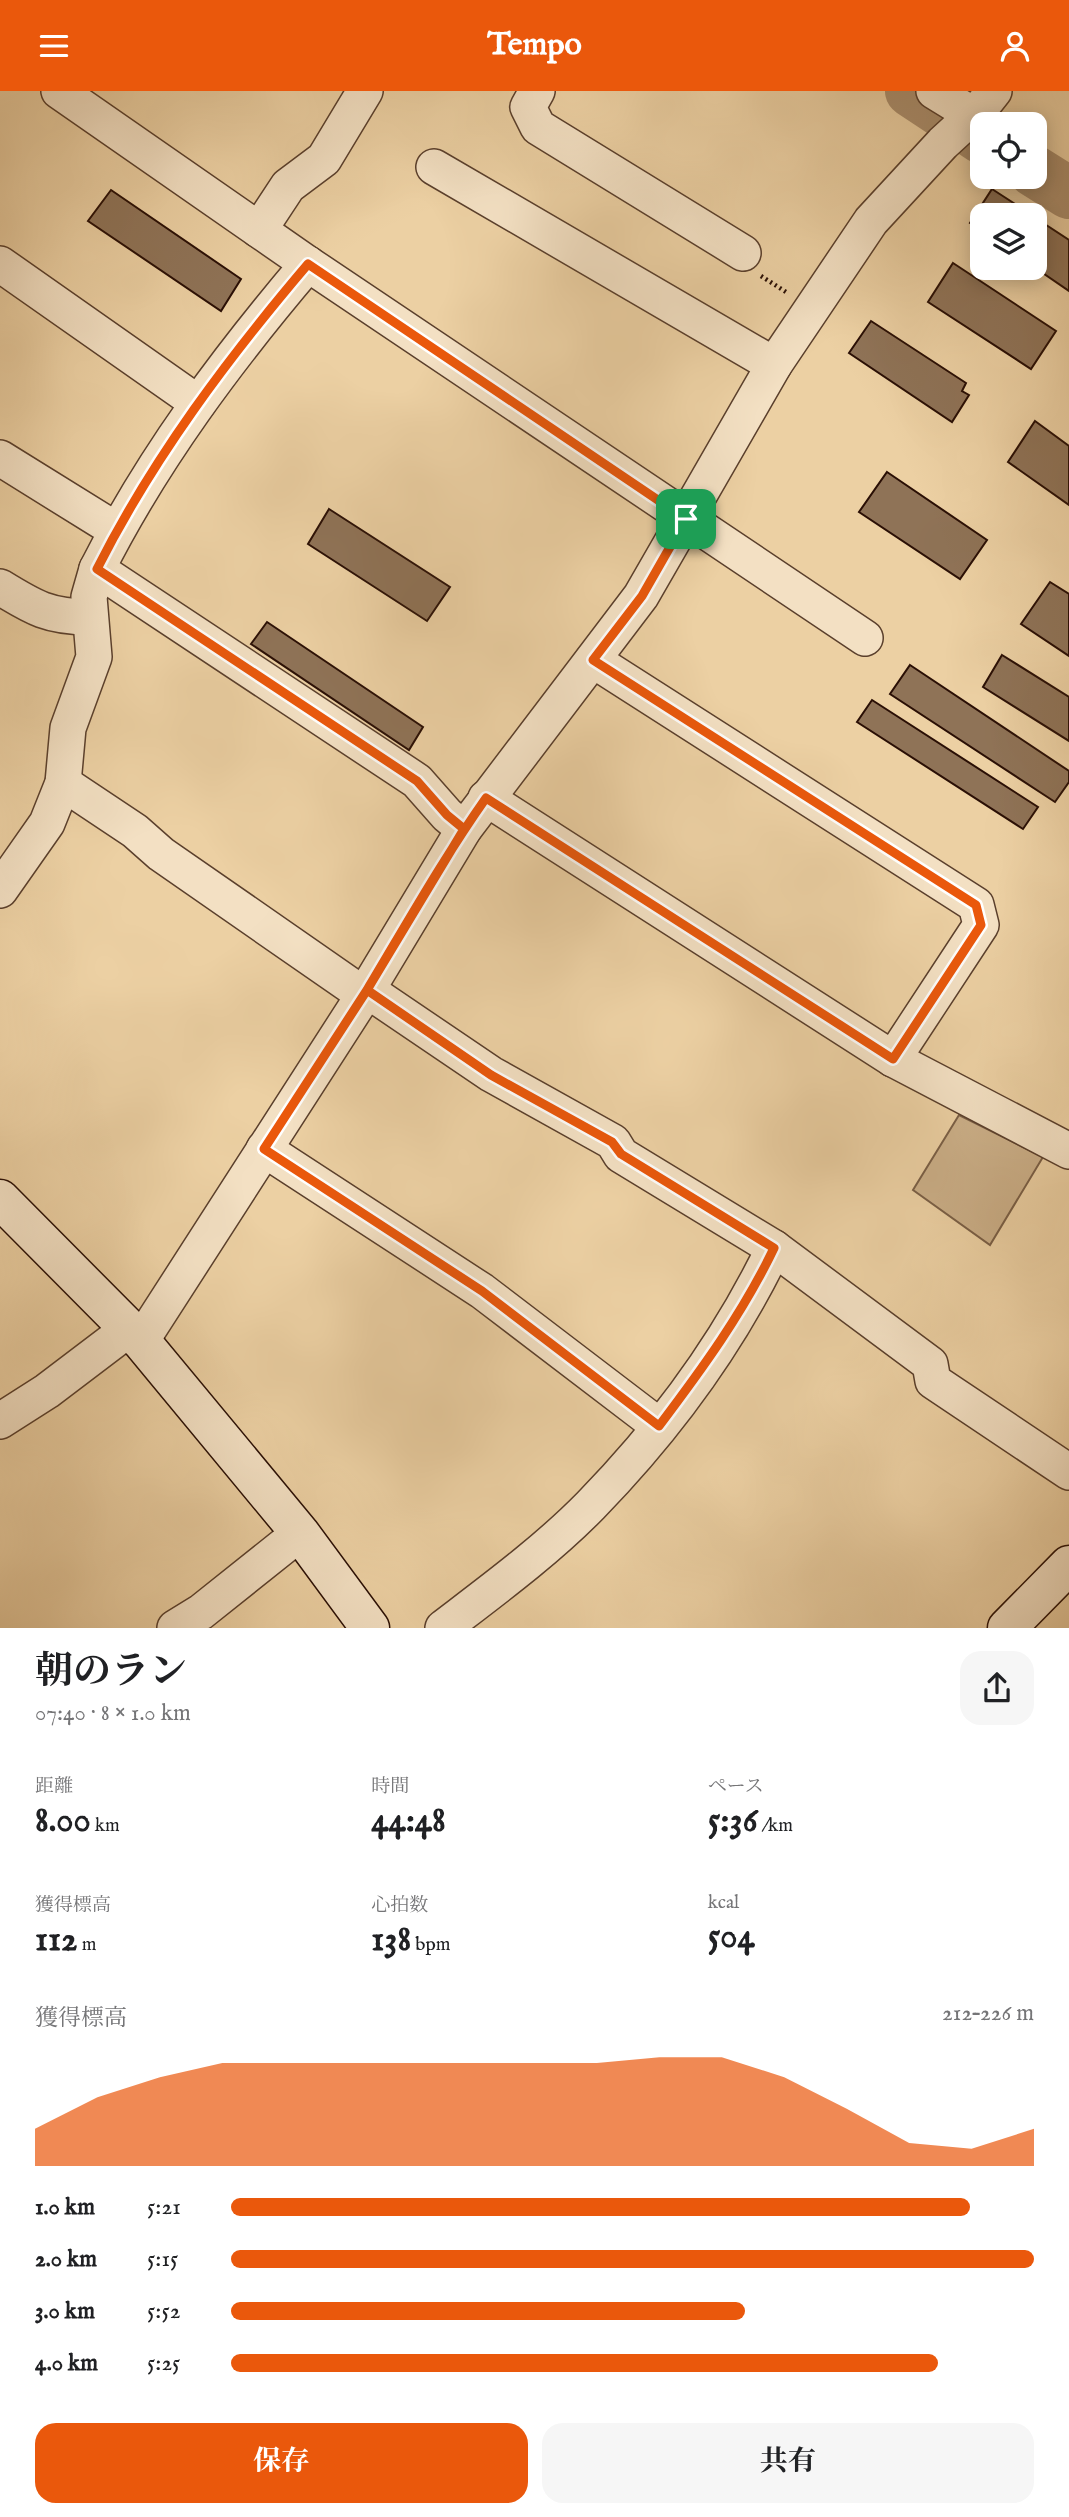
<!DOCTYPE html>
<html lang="ja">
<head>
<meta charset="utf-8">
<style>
  :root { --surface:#fff; --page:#f6f6f6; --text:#202124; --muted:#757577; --accent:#ea580c }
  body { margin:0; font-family:"IM FELL English","Noto Serif JP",serif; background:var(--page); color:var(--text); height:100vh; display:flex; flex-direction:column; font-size:26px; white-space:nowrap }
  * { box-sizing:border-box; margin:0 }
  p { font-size:23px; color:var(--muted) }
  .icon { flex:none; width:38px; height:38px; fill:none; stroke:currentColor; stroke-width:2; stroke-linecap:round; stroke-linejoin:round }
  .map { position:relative; height:1537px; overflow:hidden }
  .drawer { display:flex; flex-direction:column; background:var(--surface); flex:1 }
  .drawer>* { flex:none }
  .fabs { position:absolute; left:970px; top:21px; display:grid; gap:14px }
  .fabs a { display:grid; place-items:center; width:77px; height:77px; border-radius:14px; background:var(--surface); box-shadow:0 4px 18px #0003; font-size:35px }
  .pin { position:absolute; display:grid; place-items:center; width:60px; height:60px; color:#fff; margin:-30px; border-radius:14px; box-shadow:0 4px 10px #0006 }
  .round { display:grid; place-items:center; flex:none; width:74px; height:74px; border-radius:21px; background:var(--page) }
  .overview { display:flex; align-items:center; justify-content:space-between; height:119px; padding:0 35px }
  h1 { font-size:38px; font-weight:700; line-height:52px }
  .stats { display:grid; grid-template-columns:repeat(3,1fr); gap:10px; height:119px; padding:7px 35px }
  .stats div { display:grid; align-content:center }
  .stats b { font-size:35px; font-weight:700 }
  .stats small { font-size:19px; font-weight:400 }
  .stats p { font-size:19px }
  .chart { height:196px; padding:14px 35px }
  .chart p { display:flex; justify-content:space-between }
  .chart svg { width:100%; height:126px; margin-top:7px; fill:var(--accent); opacity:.7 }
  .action { display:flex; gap:14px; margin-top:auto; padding:14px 35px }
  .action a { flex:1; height:80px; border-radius:21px; background:var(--accent); color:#fff; font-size:28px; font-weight:700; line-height:80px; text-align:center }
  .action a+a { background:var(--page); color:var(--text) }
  ul { padding:0 35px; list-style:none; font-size:23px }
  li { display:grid; grid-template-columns:112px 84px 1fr; align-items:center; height:52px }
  li i { height:18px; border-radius:9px; background:var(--accent) }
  header { display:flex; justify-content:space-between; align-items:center; height:91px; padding:0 35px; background:var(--accent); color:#fff; font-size:32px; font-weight:700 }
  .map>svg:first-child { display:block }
  .green { fill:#cbaf88; stroke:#7a5f46; stroke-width:2 }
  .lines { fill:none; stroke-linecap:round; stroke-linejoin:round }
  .river { stroke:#aa8e6d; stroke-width:52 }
  .building { fill:#8f7357; stroke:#2a0f05; stroke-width:2 }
  .street-casing { stroke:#5a3f2c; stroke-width:38 }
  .secondary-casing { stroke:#2a0f05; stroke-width:41 }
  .path { stroke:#2a0f05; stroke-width:4.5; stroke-dasharray:2 3.5; stroke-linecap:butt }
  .street { stroke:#f3e0c3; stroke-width:35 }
  .secondary { stroke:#f3e0c3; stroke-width:38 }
  .route-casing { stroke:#fff; stroke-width:14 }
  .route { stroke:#ea580c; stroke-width:9 }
</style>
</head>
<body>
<header><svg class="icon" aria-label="menu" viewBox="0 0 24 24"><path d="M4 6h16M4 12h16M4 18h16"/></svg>Tempo<svg class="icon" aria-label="person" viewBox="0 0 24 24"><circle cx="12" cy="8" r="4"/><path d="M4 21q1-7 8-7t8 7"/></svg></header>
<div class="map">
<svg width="1069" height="1537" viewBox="0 0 1069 1537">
  <rect width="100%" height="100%" fill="#ecd0a3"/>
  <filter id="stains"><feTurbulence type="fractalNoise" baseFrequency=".00286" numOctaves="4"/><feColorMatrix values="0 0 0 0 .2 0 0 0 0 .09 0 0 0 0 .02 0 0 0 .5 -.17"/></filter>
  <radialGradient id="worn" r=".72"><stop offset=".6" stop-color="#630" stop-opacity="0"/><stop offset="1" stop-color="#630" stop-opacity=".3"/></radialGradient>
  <polygon class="green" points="959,1024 1043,1066 990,1154 913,1099"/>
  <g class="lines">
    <g class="river">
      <polyline points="911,0 982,47"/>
      <polyline points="1034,80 1069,102"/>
    </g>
  </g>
  <g class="building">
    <polygon points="992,98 1032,124 982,124 982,140 970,132"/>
    <polygon points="111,99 241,188 221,220 88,130"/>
    <polygon points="1034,126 1069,149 1069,200 1034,176"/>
    <polygon points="953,172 1056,240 1031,278 928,211"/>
    <polygon points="871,230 966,292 962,300 969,304 952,331 849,262"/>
    <polygon points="1035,330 1069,355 1069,414 1008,371"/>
    <polygon points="887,381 987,449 960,488 859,421"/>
    <polygon points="329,418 450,496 427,530 308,453"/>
    <polygon points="1050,491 1069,503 1069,565 1021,533"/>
    <polygon points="267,531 423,636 409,659 251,553"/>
    <polygon points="1002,564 1069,606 1069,650 983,596"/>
    <polygon points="910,574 1069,680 1069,691 1055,711 890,603"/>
    <polygon points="872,609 1038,716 1023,738 857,631"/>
  </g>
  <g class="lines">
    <g class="street-casing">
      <g id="street">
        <polyline points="59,0 308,173 865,547"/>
        <polyline points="537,0 528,16 538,36 743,162"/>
        <polyline points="934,0 973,24"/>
        <polyline points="434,76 774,274"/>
        <polyline points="259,139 288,95 324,68 365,0"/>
        <polyline points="0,173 198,312"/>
        <path d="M308,173c-80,94 -155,194 -211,305l320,212 30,34 17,14"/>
        <polyline points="0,367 116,439"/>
        <path d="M0,496c34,21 49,30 90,30"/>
        <polyline points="593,569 976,814 981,834 893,968"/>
        <polyline points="63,692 135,740 161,763 364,904"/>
        <polyline points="486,707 893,968 1069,1060"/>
        <polyline points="0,799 47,732 63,692 68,637 94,566 89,506 97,478"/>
        <polyline points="367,899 491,983 613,1051 621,1064 774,1157 930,1273 933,1290 1069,1381"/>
        <polyline points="264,1058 482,1200 659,1335"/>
        <polyline points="141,1250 367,899 464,738 641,505 774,274 871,130 943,52 979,19 994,0"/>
        <polyline points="0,1330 47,1300 130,1237"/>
        <polyline points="175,1537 201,1521 300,1442"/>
        <path d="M443,1537c51,-39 104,-78 148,-123 73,-75 138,-163 183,-257"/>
      </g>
    </g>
    <g class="secondary-casing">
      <g id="secondary">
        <polyline points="0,1108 141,1250 300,1442 370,1537"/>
        <polyline points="1007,1537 1069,1474"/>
      </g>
    </g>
    <polyline class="path" points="761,185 786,201"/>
    <use href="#street" class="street"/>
    <use href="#secondary" class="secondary"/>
  </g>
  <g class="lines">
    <g class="route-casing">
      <path id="route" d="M686,428l-378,-255c-80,94 -155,194 -211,305l320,212 30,34 17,14 -97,161 -103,159 218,142 177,135c43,-57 84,-113 115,-178l-153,-94 -9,-12 -121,-67 -124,-85c39,-65 76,-131 119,-192l407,261 88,-134 -5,-20 -383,-245 49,-64 44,-77"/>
    </g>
    <use href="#route" class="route"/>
  </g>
  <rect width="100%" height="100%" filter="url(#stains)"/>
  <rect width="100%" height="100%" fill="url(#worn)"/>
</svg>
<div class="fabs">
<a><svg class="icon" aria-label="locate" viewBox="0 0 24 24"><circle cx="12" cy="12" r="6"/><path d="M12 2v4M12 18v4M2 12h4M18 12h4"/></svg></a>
<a><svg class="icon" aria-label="layers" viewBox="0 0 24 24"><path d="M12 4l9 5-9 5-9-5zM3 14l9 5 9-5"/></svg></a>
</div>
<div class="pin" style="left:686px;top:428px;background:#1e9e55"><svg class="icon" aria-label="arrive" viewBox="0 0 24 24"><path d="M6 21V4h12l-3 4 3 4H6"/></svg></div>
</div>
<section class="drawer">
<div class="overview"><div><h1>朝のラン</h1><p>07:40 · 8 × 1.0 km</p></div><a class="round"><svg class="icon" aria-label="share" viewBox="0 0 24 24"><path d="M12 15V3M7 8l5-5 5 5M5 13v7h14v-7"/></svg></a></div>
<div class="stats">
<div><p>距離</p><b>8.00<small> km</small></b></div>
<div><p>時間</p><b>44:48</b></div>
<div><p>ペース</p><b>5:36<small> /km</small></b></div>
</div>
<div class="stats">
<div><p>獲得標高</p><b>112<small> m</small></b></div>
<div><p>心拍数</p><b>138<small> bpm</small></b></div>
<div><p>kcal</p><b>504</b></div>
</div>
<div class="chart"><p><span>獲得標高</span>212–226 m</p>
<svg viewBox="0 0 160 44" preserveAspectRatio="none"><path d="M0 44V31L10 20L20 13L30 8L40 8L50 8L60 8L70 8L80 8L90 8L100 6L110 6L120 13L130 24L140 36L150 38L160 31V44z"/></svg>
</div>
<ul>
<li><b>1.0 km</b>5:21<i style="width:92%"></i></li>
<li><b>2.0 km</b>5:15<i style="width:100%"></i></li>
<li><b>3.0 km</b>5:52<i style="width:64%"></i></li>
<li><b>4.0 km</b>5:25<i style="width:88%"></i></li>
</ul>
<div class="action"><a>保存</a><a>共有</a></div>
</section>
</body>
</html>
